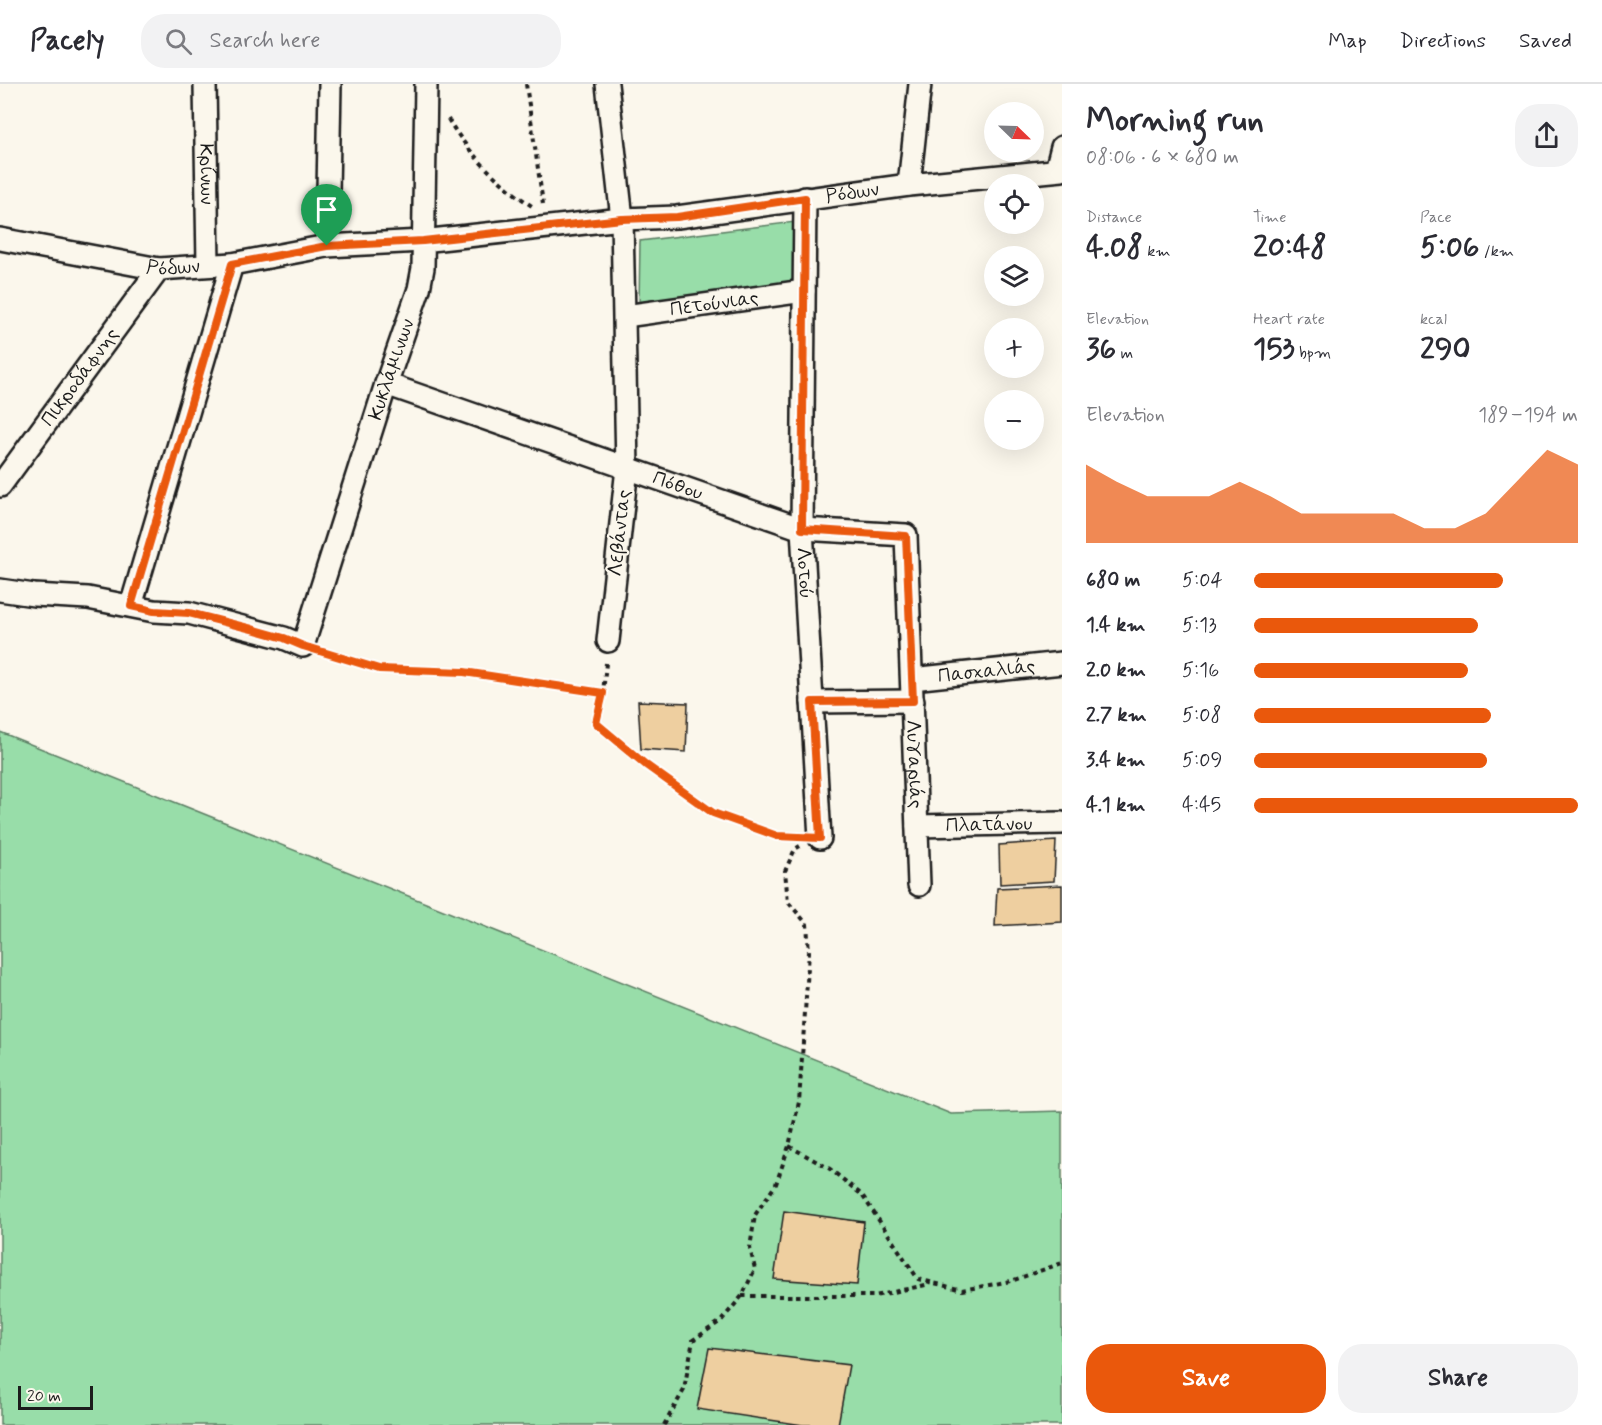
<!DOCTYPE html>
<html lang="en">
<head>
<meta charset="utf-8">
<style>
  :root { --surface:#fff; --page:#f2f2f3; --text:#2b2b33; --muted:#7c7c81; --line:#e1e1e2; --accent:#ea580c }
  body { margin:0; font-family:Mynerve,sans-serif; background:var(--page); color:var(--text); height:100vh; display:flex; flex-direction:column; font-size:22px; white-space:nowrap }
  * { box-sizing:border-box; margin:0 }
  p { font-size:20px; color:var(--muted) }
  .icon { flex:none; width:33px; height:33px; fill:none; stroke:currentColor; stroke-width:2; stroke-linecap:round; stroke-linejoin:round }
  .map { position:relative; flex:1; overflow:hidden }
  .drawer { display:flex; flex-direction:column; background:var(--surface); width:540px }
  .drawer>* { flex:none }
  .needle { width:39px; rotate:113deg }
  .controls { position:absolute; left:984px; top:18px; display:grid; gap:12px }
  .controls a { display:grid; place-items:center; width:60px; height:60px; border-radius:50%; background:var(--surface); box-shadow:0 6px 24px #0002; font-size:30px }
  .scale { position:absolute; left:18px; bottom:15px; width:75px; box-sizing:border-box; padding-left:6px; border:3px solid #1c1c1c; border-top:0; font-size:16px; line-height:21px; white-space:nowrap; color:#1c1c1c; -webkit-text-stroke:4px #fbf7ec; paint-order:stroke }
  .pin { position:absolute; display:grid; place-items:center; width:51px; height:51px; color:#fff; margin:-62px -26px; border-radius:50% 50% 50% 0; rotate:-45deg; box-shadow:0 0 6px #0007 }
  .pin .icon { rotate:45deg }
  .round { display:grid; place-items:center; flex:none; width:63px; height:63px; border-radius:24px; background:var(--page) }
  .overview { display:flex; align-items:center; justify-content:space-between; height:102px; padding:0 24px }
  h1 { font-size:33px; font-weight:800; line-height:45px }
  .stats { display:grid; grid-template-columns:repeat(3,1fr); gap:9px; height:102px; padding:6px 24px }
  .stats div { display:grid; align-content:center }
  .stats b { font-size:30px; font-weight:800 }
  .stats small { font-size:16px; font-weight:400 }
  .stats p { font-size:16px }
  .chart { height:168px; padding:12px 24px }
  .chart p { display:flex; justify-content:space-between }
  .chart svg { width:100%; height:108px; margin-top:6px; fill:var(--accent); opacity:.7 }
  .button { display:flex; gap:12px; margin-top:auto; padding:12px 24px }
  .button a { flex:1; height:69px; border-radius:24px; background:var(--accent); color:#fff; font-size:24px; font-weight:800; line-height:69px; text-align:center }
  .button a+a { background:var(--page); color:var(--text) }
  ul { padding:0 24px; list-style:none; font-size:20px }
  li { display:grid; grid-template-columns:96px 72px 1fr; align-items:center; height:45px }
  li i { height:15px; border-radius:8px; background:var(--accent) }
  header { display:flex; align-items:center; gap:36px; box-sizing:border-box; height:84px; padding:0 30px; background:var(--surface); border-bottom:2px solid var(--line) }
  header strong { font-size:28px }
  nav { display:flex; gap:33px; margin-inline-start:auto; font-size:21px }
  .search { width:420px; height:54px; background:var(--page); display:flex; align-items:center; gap:15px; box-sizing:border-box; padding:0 21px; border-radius:24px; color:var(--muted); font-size:22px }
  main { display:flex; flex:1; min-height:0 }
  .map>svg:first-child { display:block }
  .green { fill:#98dda9; stroke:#5a7c62; stroke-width:1.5 }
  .building { fill:#eecfa0; stroke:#1c1c1c; stroke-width:1.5 }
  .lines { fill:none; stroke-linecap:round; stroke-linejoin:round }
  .street-casing { stroke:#1c1c1c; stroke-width:26 }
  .path { stroke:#1c1c1c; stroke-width:4; stroke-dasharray:4.5 4.5; stroke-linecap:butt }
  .street { stroke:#fbf7ec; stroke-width:21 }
  .route-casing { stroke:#fff; stroke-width:12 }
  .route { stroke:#ea580c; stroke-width:8 }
  .labels { text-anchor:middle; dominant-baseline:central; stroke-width:4.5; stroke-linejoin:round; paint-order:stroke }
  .street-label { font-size:20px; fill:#1c1c1c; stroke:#fbf7ec }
</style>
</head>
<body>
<header>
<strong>Pacely</strong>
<div class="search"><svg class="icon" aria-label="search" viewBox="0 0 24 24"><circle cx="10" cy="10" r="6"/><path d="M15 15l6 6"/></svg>Search here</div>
<nav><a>Map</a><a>Directions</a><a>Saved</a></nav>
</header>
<main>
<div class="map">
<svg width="1062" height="1341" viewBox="0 0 1062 1341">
  <rect width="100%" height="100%" fill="#fbf7ec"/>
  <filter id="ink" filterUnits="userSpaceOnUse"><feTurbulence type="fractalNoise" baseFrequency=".0167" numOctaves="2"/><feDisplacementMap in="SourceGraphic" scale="12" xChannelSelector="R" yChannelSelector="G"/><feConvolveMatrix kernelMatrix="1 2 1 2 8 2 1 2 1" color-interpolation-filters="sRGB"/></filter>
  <g filter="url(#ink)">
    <g class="green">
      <polygon points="795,138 794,199 639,222 640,157"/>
      <polygon points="0,648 951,1030 1062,1027 1062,1341 0,1341"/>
    </g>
    <g class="building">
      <polygon points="638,617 688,619 686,668 641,665"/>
      <polygon points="1056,757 1054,797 1000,800 999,761"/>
      <polygon points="1062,801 1062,838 995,842 997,804"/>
      <polygon points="784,1127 864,1138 857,1201 774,1195"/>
      <polygon points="709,1264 849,1281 838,1341 803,1341 697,1325"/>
    </g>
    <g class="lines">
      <g class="street-casing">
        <g id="street">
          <path id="s1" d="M205,0l3,180"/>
          <polyline points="607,0 622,135 627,384 608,557"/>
          <polyline points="1056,86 1062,63"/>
          <polyline points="909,101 920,0"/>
          <path id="s2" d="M805,114l-3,331 18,309"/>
          <path id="s3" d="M0,155l159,30 73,-5 95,-18 95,-5 200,-22 55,-2 232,-32 153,-15"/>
          <polyline points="327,162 330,0"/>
          <path id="s4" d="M625,232l179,-25"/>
          <path id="s5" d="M386,300l416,145 104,6 13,350"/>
          <path id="s6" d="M0,402l159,-217"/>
          <path id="s7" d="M0,506l34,5 54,3 66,13 35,2 95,25 19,8 83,-262 33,-95 4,-21 3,-184"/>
          <polyline points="131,522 232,180"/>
          <path id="s8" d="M912,595l150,-16"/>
          <polyline points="812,618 913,617"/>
          <path id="s9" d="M917,742l145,-3"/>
        </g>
      </g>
      <g class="path">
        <polyline points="526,0 543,120"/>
        <path d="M448,35c21,35 51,65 84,87"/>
        <polyline points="323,568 379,585 464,588 603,609"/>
        <path d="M606,579l-3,30 -7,30c55,47 127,112 203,114"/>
        <polyline points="789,1062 830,1085 862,1111 918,1195 962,1206 1011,1197 1062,1179"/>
        <polyline points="742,1212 875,1212 930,1200"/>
        <polyline points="664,1341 684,1306 693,1256 721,1237 742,1212 755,1185 750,1164 755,1131 776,1100 789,1062 799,1018 809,868 807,840 788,818 785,787 795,765 800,762"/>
      </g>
      <use href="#street" class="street"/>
    </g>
  </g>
  <g class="lines" filter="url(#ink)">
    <g class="route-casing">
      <polygon id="route" points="805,114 802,445 906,452 913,617 812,618 820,754 777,752 713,729 646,681 596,639 603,609 464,588 379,585 303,562 284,554 252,545 189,529 154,527 131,522 232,180 327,162 423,157 622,135 677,133"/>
    </g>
    <use href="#route" class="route"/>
  </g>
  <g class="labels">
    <g class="street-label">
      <text stroke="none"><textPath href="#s1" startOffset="90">Κρίνων</textPath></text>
      <text stroke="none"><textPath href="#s3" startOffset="860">Ρόδων</textPath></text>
      <text stroke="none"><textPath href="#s3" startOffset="176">Ρόδων</textPath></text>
      <text stroke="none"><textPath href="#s4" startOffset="90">Πετούνιας</textPath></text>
      <text stroke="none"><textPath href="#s7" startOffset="600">Κυκλάμινων</textPath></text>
      <text stroke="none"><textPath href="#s6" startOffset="135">Πικροδάφνης</textPath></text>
      <text stroke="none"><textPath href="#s5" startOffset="309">Πόθου</textPath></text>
      <text transform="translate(620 449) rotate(-84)">Λεβάντας</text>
      <text stroke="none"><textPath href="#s2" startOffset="375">Λοτού</textPath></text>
      <text stroke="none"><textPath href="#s8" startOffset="75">Πασχαλιάς</textPath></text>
      <text stroke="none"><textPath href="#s5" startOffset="774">Λυγαριάς</textPath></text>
      <text stroke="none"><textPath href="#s9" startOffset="72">Πλατάνου</textPath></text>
    </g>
  </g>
</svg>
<div class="controls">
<a><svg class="needle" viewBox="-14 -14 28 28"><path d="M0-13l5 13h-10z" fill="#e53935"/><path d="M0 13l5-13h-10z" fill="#7c7c81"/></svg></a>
<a><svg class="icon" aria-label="locate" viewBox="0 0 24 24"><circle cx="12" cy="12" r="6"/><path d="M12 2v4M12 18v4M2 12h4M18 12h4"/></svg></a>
<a><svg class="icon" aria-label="layers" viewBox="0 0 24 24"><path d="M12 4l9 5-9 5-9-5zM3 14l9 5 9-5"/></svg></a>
<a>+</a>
<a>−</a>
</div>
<div class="scale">20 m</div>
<div class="pin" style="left:327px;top:162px;background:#1e9e55"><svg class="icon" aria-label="arrive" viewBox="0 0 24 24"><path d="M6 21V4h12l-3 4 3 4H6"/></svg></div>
</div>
<section class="drawer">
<div class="overview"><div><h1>Morning run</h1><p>08:06 · 6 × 680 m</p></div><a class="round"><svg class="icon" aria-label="share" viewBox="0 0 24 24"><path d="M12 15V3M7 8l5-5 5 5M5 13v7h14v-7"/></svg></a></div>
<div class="stats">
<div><p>Distance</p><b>4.08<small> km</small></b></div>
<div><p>Time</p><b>20:48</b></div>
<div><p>Pace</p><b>5:06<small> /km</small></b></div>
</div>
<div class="stats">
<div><p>Elevation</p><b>36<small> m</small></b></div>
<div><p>Heart rate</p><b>153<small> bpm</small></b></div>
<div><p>kcal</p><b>290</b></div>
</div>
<div class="chart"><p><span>Elevation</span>189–194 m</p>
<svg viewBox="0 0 160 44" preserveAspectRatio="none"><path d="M0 44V12L10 19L20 25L30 25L40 25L50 19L60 25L70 32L80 32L90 32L100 32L110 38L120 38L130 32L140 19L150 6L160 12V44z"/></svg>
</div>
<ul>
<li><b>680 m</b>5:04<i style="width:77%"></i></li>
<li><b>1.4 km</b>5:13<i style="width:69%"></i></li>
<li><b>2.0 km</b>5:16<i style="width:66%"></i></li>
<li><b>2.7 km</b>5:08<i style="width:73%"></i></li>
<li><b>3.4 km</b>5:09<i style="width:72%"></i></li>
<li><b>4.1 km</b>4:45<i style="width:100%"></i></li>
</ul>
<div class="button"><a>Save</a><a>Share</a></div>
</section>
</main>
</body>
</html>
